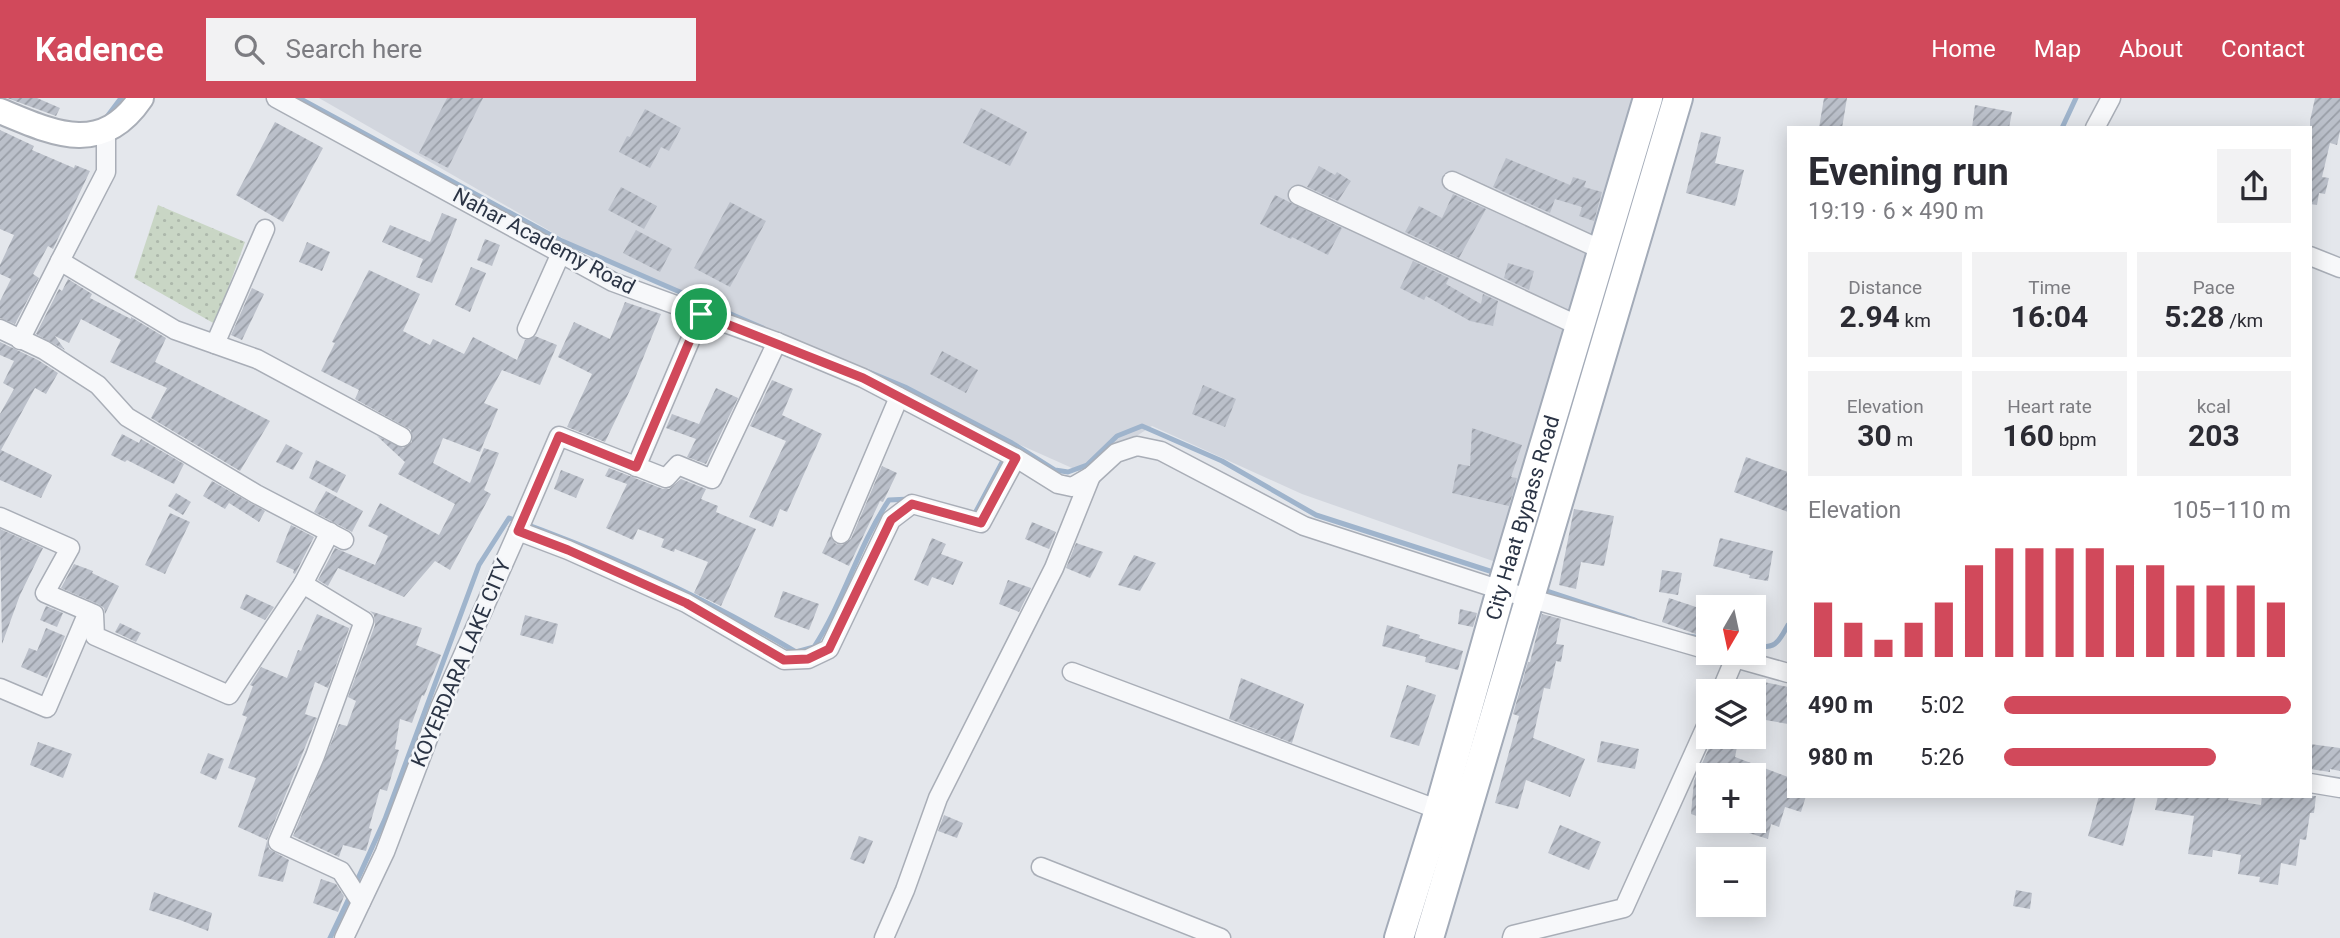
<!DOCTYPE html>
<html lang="en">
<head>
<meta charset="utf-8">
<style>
  :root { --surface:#fff; --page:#f2f2f3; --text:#2b2b33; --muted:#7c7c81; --accent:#d1495b }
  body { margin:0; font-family:Roboto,sans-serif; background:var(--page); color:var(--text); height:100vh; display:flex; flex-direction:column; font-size:26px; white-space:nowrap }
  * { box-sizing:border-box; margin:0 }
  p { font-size:23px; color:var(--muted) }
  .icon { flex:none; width:38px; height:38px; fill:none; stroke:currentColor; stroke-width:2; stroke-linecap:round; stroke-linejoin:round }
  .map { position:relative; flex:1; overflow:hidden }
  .panel { position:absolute; left:1787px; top:28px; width:525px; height:672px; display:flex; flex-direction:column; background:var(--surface); border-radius:0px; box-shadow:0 4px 18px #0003 }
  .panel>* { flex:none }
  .needle { width:46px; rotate:189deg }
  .tools { position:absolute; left:1696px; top:497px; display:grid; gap:14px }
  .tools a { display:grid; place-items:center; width:70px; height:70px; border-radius:0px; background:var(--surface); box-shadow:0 4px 18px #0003; font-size:35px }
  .pin { position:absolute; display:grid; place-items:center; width:60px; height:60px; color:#fff; margin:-30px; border:4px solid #fff; border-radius:50%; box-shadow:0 2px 7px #0007 }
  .round { display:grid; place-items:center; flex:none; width:74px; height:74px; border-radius:0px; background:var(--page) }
  .summary { display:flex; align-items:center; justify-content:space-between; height:119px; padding:0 21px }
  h1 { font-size:38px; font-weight:700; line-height:52px }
  .metrics { display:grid; grid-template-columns:repeat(3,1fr); gap:10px; height:119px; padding:7px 21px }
  .metrics div { display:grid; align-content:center; border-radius:0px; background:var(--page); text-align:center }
  .metrics b { font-size:30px; font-weight:700 }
  .metrics small { font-size:19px; font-weight:400 }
  .metrics p { font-size:19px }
  .chart { height:196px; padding:14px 21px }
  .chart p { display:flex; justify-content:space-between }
  .chart svg { width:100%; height:126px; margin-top:7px; stroke:var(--accent); stroke-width:6 }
  ul { padding:0 21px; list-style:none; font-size:23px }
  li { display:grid; grid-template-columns:112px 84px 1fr; align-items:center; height:52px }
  li i { height:18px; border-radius:9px; background:var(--accent) }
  header { display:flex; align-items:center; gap:42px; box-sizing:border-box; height:98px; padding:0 35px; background:var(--accent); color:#fff }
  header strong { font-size:33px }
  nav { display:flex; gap:38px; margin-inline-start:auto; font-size:24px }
  .search { width:490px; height:63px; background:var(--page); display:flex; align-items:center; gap:18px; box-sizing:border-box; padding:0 24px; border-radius:0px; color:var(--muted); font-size:26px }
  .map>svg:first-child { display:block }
  .built { fill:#d2d6de }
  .park { fill:url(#park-dots) }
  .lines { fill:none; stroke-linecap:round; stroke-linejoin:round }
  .stream { stroke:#9fb4cc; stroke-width:5 }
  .building { fill:url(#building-hatch) }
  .street-casing { stroke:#a9aeb7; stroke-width:21 }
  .secondary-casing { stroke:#a9aeb7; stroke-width:28 }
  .primary-casing { stroke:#a3abb8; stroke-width:32 }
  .street { stroke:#f7f8fa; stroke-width:18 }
  .secondary { stroke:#fff; stroke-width:24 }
  .primary { stroke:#fff; stroke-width:28 }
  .route-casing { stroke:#fff; stroke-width:14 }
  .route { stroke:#d1495b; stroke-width:9 }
  .labels { text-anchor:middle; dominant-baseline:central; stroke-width:5; stroke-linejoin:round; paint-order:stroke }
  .street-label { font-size:21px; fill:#2b3445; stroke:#f4f6f9 }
</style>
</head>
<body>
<header>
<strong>Kadence</strong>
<div class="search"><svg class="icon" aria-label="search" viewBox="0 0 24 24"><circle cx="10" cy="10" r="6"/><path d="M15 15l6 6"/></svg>Search here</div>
<nav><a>Home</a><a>Map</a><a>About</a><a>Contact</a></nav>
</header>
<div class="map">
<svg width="2340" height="840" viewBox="0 0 2340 840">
  <defs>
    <pattern id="park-dots" width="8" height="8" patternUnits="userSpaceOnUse" patternTransform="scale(1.75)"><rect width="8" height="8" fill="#c9d6c5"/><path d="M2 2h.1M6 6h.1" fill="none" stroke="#adb8ab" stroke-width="1.8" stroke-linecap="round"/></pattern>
    <pattern id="building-hatch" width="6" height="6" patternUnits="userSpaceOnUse" patternTransform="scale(1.75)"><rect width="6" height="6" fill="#bbc0ca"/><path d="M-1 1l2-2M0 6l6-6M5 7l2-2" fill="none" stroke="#989da6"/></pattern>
  </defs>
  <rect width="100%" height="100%" fill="#e4e7ec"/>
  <polygon class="built" points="319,0 1649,0 1510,469 1302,396 1152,328 1081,374 576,148"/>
  <polygon class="park" points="158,107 245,144 215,226 134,180"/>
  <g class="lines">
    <g class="stream">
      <polyline points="299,0 560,142 763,230"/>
      <polyline points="106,20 121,0"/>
      <polyline points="2062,30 2076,0"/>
      <polyline points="869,274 905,289 1012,345 1055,372 1068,374 1087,367 1117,338 1142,328 1222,363 1316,417 1496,475"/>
      <polyline points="973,419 1006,357"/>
      <polyline points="1541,491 1635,522"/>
      <polyline points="1688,538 1708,541"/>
      <path d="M1754,548c22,3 24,-3 34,-21"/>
      <path d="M355,787l30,-66 94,-254 30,-47c99,35 197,80 287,134l18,-5c30,-46 44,-101 75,-147l21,-1"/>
      <polyline points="330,840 351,796"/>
    </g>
  </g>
  <g class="building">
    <polygon points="7,0 37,0 60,10 56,18"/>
    <polygon points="447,0 483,0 448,70 419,55"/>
    <polygon points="1824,0 1847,0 1842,30 1819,30"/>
    <polygon points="2315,0 2340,0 2340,33 2337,47 2330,45 2322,79 2329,80 2325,96 2319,95 2317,107 2310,106 2310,23"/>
    <polygon points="1975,7 2012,14 2009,30 1972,30"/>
    <polygon points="981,10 1027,34 1010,68 963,45"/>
    <polygon points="645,11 681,30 669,53 661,49 650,70 619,54 627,38 630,39"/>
    <polygon points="275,24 323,50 283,124 236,97"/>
    <polygon points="0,32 34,48 32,52 74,70 75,67 90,73 53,151 48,148 33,176 39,180 15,226 0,220 0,203 11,181 0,176 0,167 14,137 0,131"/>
    <polygon points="1701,34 1721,39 1715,65 1744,72 1735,108 1686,95"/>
    <polygon points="1506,60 1570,87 1573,79 1586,83 1584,89 1602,94 1594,123 1579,118 1582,109 1555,101 1550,115 1493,89"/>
    <polygon points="1319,68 1335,77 1337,74 1351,83 1338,103 1307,89"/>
    <polygon points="621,89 657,108 644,131 608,112"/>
    <polygon points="1453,96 1486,111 1459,160 1405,134 1419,108 1442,120"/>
    <polygon points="1275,97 1342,130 1328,157 1292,139 1291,141 1260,126"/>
    <polygon points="730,104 766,123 730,189 694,170"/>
    <polygon points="442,115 457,121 432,185 416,179 423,161 382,144 390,127 430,144"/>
    <polygon points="636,132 672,151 660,174 623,155"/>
    <polygon points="485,141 500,147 492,168 477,162"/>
    <polygon points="307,144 330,154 322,173 299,164"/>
    <polygon points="1413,163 1449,180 1446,186 1481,206 1483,196 1498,203 1493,228 1470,223 1426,198 1424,202 1400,190"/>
    <polygon points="1508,165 1534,173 1529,192 1504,180"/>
    <polygon points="471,169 486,175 470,214 455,207"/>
    <polygon points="369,172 420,196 403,233 430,247 433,241 464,256 473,239 517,262 525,242 535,238 557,247 540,287 502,272 484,305 498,311 480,354 443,340 433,365 470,385 484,350 499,355 484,392 491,396 450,472 435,463 404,499 338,470 328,488 318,482 335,450 375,467 388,438 368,428 380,405 439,437 455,406 398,376 405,364 377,338 403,350 412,344 411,332 355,301 359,292 321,273 335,245 332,244"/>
    <polygon points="68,181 92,196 90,200 131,221 131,219 166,240 155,264 270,323 240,373 151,320 167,290 110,264 121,242 81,221 69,245 55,238 65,252 36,236 59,191 62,193"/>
    <polygon points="252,190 264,196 242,242 231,237"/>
    <polygon points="625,204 661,216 631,290 605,344 567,329 592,276 558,259 574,224 610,241"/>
    <polygon points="0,244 38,262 58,275 46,296 35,290 1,352 52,377 41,400 0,382 0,316 14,291 3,285 14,263 0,257"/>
    <polygon points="942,253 978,272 966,295 930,276"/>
    <polygon points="772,282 793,291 782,317 822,336 787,414 780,411 773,429 749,419 786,343 750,328"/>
    <polygon points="1203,287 1236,301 1225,329 1192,316"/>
    <polygon points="716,290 738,300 706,366 687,359 696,341 666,330 672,316 699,326"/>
    <polygon points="1472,330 1522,347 1511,379 1517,380 1509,408 1452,395 1458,366 1470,368"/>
    <polygon points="122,336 139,345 141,341 184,366 174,386 127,362 125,364 111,357"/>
    <polygon points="286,346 303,355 293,372 276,364"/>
    <polygon points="1746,359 1788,374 1788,414 1734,394"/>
    <polygon points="316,362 346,377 337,395 309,380"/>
    <polygon points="882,368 897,375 883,404 880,403 849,468 822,455 830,438 836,446 842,447 851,441"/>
    <polygon points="609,370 663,391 669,391 681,381 706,391 701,401 718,408 716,414 756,431 721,508 694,495 708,464 675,451 674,454 661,449 664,441 638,431 633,442 606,430 627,386 605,378"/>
    <polygon points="561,372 584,381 576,400 554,391"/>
    <polygon points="212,383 265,413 259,424 229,405 225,411 203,398"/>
    <polygon points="326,393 363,413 352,434 314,414"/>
    <polygon points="176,395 191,404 183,417 168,408"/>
    <polygon points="1574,411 1614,418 1604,468 1581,464 1576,491 1559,487"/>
    <polygon points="170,415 190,424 165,476 145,467"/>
    <polygon points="1032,424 1056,434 1049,451 1025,441"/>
    <polygon points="291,427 314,439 295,476 293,475 294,472 276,464"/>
    <polygon points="0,431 43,450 20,497 2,546"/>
    <polygon points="932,440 946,446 941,456 963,464 953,487 932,479 928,488 914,482"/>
    <polygon points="1720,440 1773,453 1768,483 1749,480 1750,477 1713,468"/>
    <polygon points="1076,445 1103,454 1090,480 1066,470"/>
    <polygon points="1134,457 1156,465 1140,493 1118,487"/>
    <polygon points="74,466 93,473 92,475 119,488 105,516 104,510 98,506 61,490"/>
    <polygon points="1662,472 1682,475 1678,497 1659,494"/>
    <polygon points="1008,482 1031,490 1019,514 999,506"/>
    <polygon points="783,493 819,506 809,532 774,519"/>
    <polygon points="246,496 274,509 265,522 240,510"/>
    <polygon points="1669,500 1708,513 1708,535 1698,532 1696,536 1662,524"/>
    <polygon points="46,508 63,515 57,529 40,522"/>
    <polygon points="1460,511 1477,515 1473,529 1458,526"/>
    <polygon points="370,513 422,530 416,547 441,557 424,598 422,597 412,625 400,621 395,651 399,652 387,693 380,691 369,730 372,731 366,753 343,747 339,759 293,738 339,626 347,628 356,603 348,599 375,527 374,517"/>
    <polygon points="317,516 349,530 350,528 328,590 315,584 305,616 317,620 267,742 238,729 256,680 228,670 247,619 242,617 253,588 250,587 261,569 287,580 298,552 301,553"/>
    <polygon points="1542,516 1561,521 1556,546 1564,547 1561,564 1556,563 1550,591 1544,590 1533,640 1585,661 1570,699 1526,682 1518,711 1495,705 1519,618 1513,616 1528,564 1530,564"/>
    <polygon points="525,517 558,526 553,546 520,537"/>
    <polygon points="120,525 141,535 136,544 115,534"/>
    <polygon points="1387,527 1420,537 1419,540 1463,553 1458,572 1425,564 1426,559 1382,548"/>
    <polygon points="46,530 65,538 47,580 21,569 29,550 37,553"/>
    <polygon points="1241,580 1304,606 1292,645 1229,621"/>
    <polygon points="1754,582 1788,589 1786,604 1788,605 1788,626 1754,620"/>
    <polygon points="1407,587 1436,597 1419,648 1390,639"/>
    <polygon points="1714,639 1739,639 1735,659 1788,679 1788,698 1806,698 1801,714 1785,709 1779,729 1771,726 1768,741 1720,726 1721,723 1754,723 1754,677 1708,677 1708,722 1691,716 1694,683"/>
    <polygon points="1601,643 1639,651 1635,671 1597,664"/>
    <polygon points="38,644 72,656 63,680 30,667"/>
    <polygon points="2310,646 2340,650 2340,673 2330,671 2330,674 2310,671"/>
    <polygon points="208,655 224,661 216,682 200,675"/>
    <polygon points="2099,698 2136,698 2123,748 2088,738"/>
    <polygon points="2158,698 2229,698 2228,702 2261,707 2262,698 2316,698 2314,715 2310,715 2306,742 2300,741 2296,768 2281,765 2278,787 2259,784 2260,779 2238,776 2241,757 2213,752 2212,759 2188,756 2194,718 2155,712"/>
    <polygon points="944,717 963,725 957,740 938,733"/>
    <polygon points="1560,727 1601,744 1589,772 1548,755"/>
    <polygon points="859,738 873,743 864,766 850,761"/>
    <polygon points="267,743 269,751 289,762 283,784 258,778"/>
    <polygon points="321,781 336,786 344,798 338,814 313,805"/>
    <polygon points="2016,792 2032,795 2030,811 2013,808"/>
    <polygon points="154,794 212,815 208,833 180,822 149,812"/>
  </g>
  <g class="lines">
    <g class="street-casing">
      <g id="street">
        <polyline points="276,0 613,184 777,244 863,280 1016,360 1058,386 1072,389 1091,378 1116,355 1137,348 1161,353 1304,428 1501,492 1708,552"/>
        <polyline points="2095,30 2111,0"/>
        <polyline points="1452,83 1602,152"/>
        <polyline points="1298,97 1579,228"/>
        <polyline points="2310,158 2340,170"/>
        <polyline points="60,163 106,74 106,32"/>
        <polyline points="0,231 44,252 98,287 127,319 256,396 344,442"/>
        <polyline points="527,231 561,155"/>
        <polyline points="20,242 60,163 175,232 257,261 402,339"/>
        <polyline points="215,246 265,131"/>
        <polyline points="636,369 701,217"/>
        <polyline points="0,419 70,450 45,495 94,516 95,538 229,597 303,486"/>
        <polyline points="518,433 559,338 666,380 678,367 712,381 777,244"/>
        <polyline points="330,434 303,486 364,523 315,658 278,744 341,773 361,804"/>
        <polyline points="841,436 899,299"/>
        <polyline points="1717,555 1788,575"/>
        <polyline points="1072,574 1439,712"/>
        <polyline points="0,590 47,610 88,514"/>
        <polyline points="1721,593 1735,560"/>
        <polyline points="2310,685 2340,690"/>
        <polyline points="1041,769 1221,840"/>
        <polyline points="344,840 385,754 440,609 518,433 568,452 686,505 784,562 808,561 829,551 891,422 912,406 981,425 1016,360"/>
        <polyline points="884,840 905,792 938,700 1054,470 1091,378"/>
        <polyline points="1512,840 1513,837 1624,810 1708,624"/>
      </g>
    </g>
    <g class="secondary-casing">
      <path id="secondary" d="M0,13c53,22 101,46 141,-13"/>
    </g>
    <g class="primary-casing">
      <g id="primary">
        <path id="s1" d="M1399,840l40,-128 62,-220 147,-492"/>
        <polyline points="1429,840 1678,0"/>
      </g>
    </g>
    <use href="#street" class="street"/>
    <use href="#secondary" class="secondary"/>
    <use href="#primary" class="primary"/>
  </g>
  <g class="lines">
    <g class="route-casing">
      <polygon id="route" points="701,216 863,280 1016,360 981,425 912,406 891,422 829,551 808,561 784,562 686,505 568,452 518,433 559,338 636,369"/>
    </g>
    <use href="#route" class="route"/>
  </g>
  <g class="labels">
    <g class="street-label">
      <text transform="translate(544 143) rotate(28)">Nahar Academy Road</text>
      <text stroke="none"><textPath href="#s1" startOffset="438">City Haat Bypass Road</textPath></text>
      <text transform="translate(461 565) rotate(-67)">KOYERDARA LAKE CITY</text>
    </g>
  </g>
</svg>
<div class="tools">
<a><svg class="needle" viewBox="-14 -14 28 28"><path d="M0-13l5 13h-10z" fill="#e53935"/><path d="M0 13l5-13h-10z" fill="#7c7c81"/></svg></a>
<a><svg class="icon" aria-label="layers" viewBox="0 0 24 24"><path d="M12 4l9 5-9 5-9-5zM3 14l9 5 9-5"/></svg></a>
<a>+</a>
<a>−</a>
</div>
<div class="pin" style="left:701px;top:216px;background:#1e9e55"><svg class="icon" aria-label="arrive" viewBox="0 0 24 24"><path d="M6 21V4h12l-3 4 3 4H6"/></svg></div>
<section class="panel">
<div class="summary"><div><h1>Evening run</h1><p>19:19 · 6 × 490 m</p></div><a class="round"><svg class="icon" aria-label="share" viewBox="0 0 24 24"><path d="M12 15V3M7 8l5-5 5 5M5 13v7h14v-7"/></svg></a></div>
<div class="metrics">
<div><p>Distance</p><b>2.94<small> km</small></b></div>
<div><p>Time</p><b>16:04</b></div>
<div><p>Pace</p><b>5:28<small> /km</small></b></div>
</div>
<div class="metrics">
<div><p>Elevation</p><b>30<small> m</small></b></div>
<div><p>Heart rate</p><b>160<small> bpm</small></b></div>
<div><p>kcal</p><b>203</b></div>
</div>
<div class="chart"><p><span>Elevation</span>105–110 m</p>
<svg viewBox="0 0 160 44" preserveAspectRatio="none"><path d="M5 44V25M15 44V32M25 44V38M35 44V32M45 44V25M55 44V12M65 44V6M75 44V6M85 44V6M95 44V6M105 44V12M115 44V12M125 44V19M135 44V19M145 44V19M155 44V25"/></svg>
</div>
<ul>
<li><b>490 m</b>5:02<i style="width:100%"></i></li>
<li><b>980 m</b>5:26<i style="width:74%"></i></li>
</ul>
</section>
</div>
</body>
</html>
